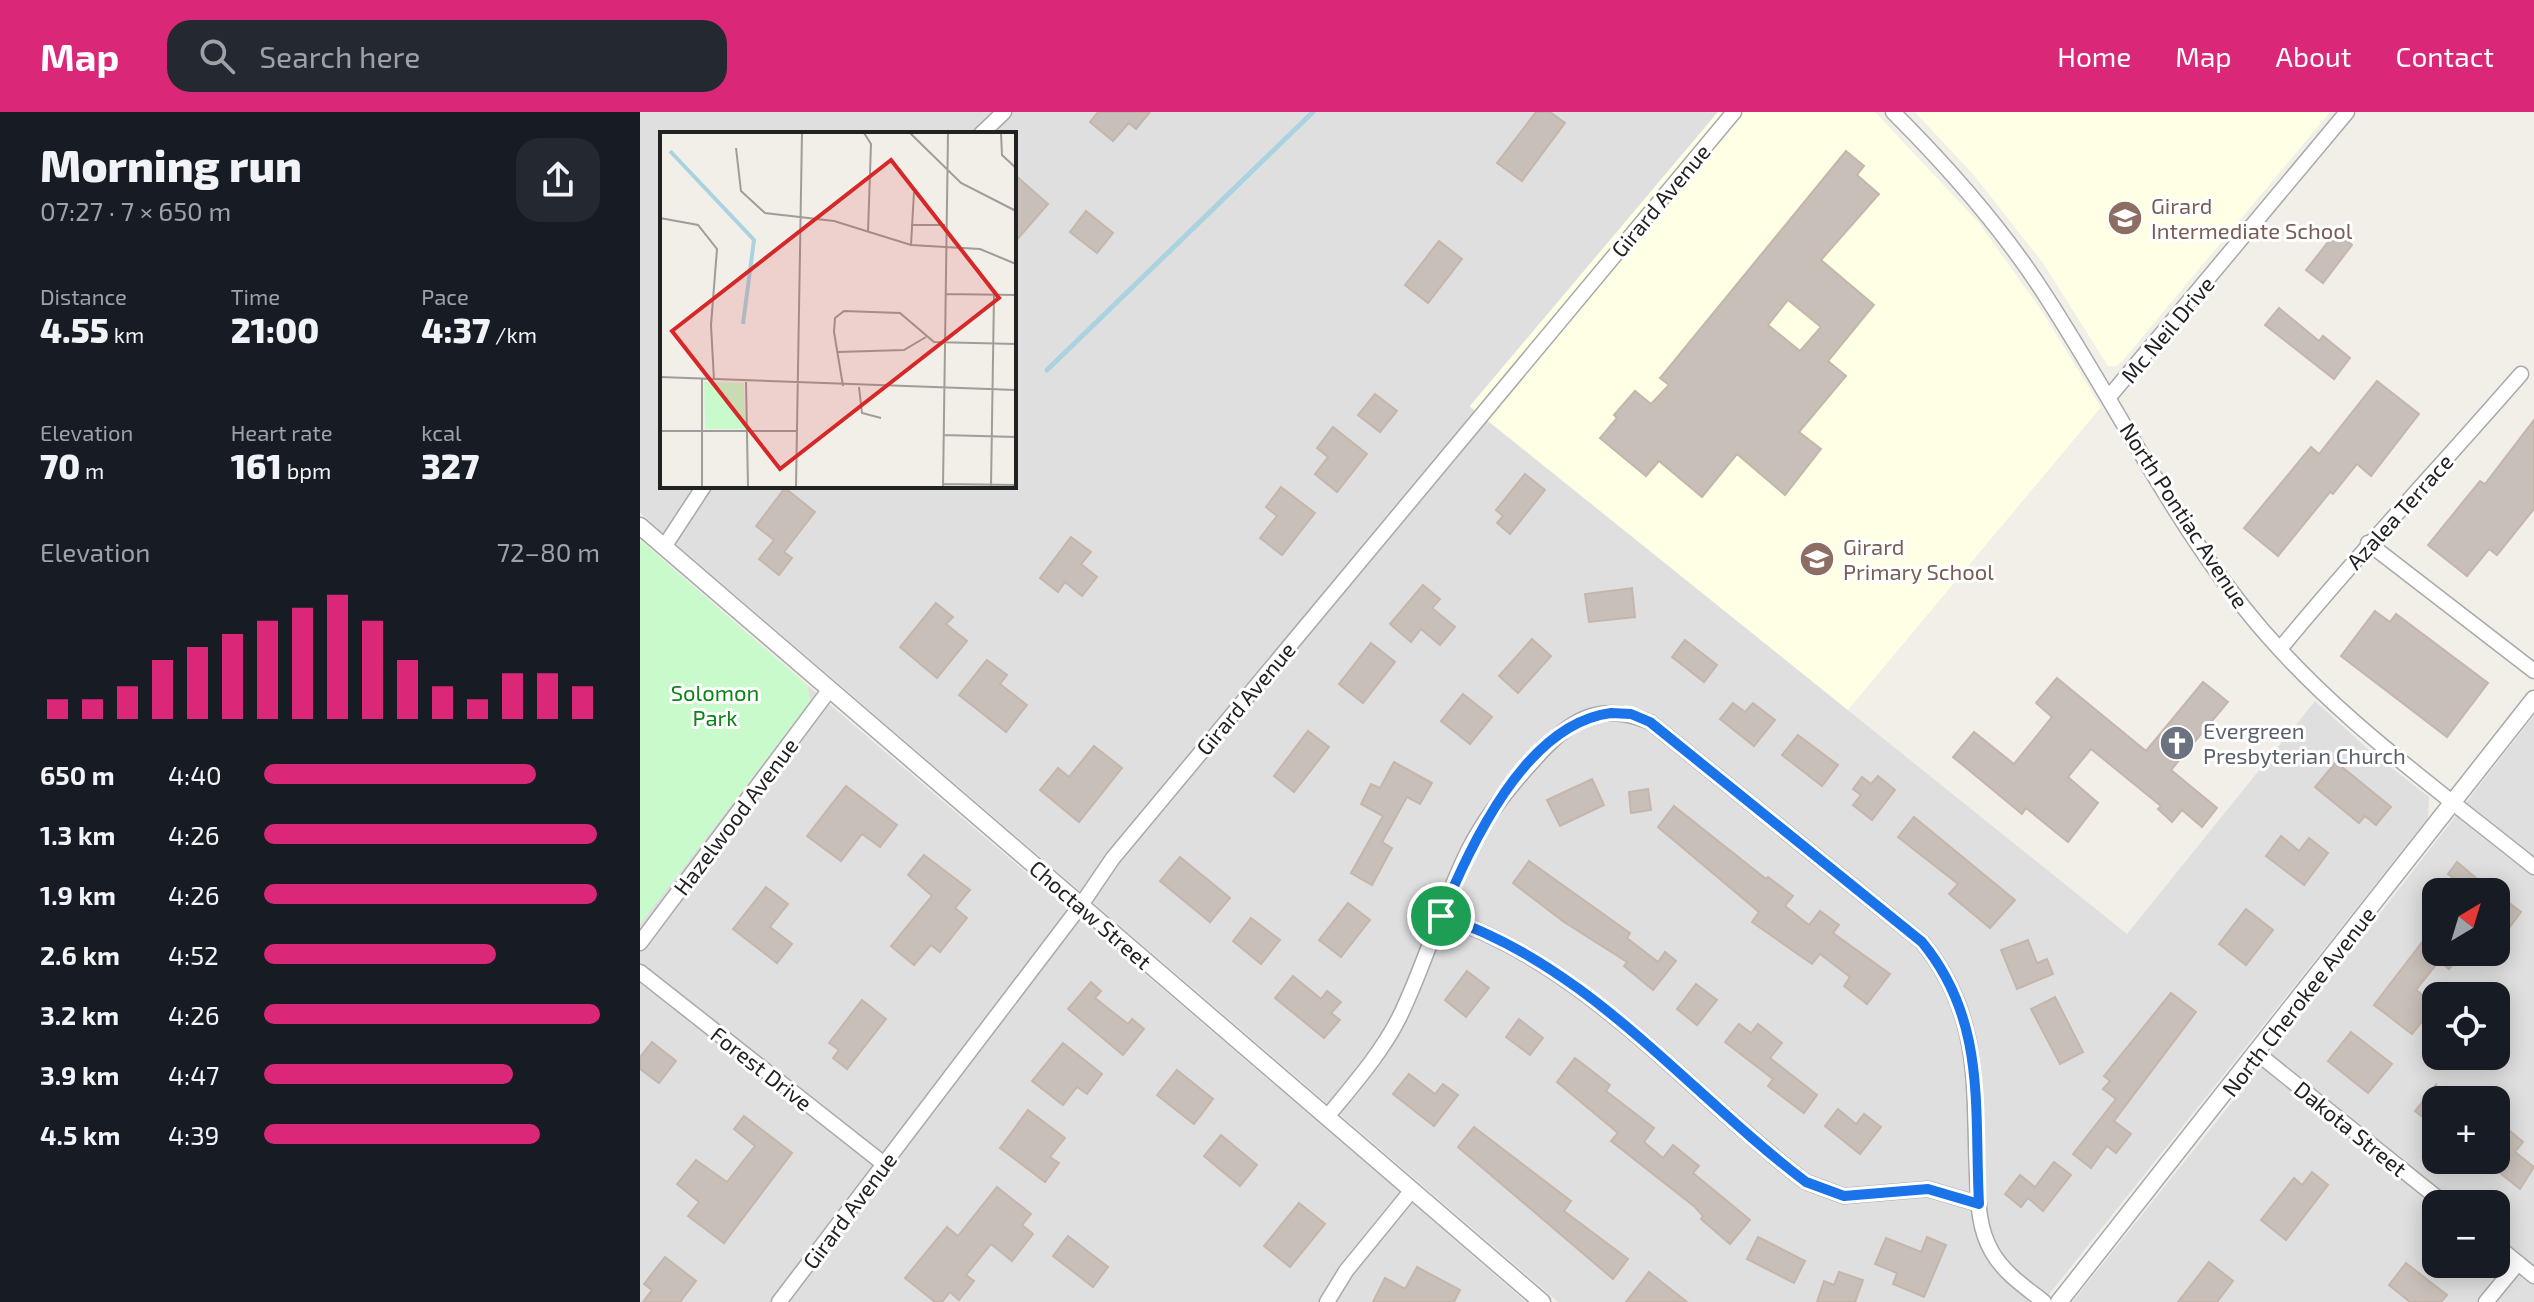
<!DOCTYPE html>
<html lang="en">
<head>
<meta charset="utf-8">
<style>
  :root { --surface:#171b24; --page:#242831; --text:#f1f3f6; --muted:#9ea1a6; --accent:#db2777 }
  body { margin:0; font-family:"Exo 2",sans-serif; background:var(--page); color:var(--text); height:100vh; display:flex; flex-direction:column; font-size:30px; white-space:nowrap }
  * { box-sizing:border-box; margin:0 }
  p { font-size:26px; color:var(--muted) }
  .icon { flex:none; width:44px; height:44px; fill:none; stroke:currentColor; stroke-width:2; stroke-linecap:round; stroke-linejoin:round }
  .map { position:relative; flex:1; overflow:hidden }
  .details { display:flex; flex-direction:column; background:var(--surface); width:640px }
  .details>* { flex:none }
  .needle { width:52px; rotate:38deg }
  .controls { position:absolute; left:1782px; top:766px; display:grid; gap:16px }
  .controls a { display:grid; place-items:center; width:88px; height:88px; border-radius:16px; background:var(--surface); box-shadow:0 4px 20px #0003; font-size:40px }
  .pin { position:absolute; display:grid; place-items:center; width:68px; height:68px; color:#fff; margin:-34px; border:4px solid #fff; border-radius:50%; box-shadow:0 2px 8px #0007 }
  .round { display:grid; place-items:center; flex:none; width:84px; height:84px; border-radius:24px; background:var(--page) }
  .summary { display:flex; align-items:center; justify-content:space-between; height:136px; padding:0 40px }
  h1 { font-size:44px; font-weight:800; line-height:60px }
  .metrics { display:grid; grid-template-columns:repeat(3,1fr); gap:12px; height:136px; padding:8px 40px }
  .metrics div { display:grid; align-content:center }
  .metrics b { font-size:34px; font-weight:800 }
  .metrics small { font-size:22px; font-weight:400 }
  .metrics p { font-size:22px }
  .chart { height:224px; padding:16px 40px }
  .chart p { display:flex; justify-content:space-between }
  .chart svg { width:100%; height:144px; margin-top:8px; stroke:var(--accent); stroke-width:6 }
  ul { padding:0 40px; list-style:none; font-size:26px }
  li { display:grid; grid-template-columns:128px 96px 1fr; align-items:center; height:60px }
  li i { height:20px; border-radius:10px; background:var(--accent) }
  header { display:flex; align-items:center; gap:48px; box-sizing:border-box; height:112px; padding:0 40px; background:var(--accent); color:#fff }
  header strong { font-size:38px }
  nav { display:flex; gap:44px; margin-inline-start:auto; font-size:28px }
  .search { width:560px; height:72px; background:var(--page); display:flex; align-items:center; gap:20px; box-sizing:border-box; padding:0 28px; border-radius:24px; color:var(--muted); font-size:30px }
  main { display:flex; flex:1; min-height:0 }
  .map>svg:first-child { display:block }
  .residential { fill:#e0dfdf; fill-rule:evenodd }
  .education { fill:#ffffe5 }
  .park { fill:#c8facc }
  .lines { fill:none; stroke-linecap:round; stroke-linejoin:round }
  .stream { stroke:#aad3df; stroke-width:5 }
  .building { fill:#c7bfb8; stroke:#c4b6ab; stroke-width:2; fill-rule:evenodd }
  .minor-casing { stroke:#a9a9a9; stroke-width:17 }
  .tertiary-casing { stroke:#a9a9a9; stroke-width:19 }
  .minor { stroke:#fff; stroke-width:14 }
  .tertiary { stroke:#fff; stroke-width:16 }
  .route-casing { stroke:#fff; stroke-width:16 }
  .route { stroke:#1a73e8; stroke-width:10 }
  .labels { text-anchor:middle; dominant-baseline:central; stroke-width:6; stroke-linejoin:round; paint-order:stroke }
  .street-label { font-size:22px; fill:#222; stroke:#fff }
  .education-label { font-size:22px; fill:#785e54; stroke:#fff; text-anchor:start }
  .park-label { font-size:22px; fill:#0c8416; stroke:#fff }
  .worship-label { font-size:22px; fill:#5b616d; stroke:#fff; text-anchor:start }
  .inset-river { fill:none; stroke:#aad3df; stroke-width:4 }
  .inset-road { fill:none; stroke:#9f9d99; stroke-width:2 }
  .view { fill:#d62828; fill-opacity:0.15; stroke:#d62828; stroke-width:4 }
  .inset-edge { fill:none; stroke:#222; stroke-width:4 }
</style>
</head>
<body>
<header>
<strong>Map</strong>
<div class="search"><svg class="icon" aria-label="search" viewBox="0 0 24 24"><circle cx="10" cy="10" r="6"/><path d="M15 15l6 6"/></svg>Search here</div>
<nav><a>Home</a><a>Map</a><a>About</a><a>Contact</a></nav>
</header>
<main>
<section class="details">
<div class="summary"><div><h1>Morning run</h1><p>07:27 · 7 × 650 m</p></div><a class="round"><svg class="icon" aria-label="share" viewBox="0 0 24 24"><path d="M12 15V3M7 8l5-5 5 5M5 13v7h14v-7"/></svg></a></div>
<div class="metrics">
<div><p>Distance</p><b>4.55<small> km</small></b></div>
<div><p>Time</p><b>21:00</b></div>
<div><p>Pace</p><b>4:37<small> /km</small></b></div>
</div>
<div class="metrics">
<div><p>Elevation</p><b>70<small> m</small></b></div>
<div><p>Heart rate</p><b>161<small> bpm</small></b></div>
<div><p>kcal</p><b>327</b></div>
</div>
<div class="chart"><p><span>Elevation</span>72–80 m</p>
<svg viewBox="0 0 160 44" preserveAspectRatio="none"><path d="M5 44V38M15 44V38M25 44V34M35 44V26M45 44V22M55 44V18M65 44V14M75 44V10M85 44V6M95 44V14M105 44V26M115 44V34M125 44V38M135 44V30M145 44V30M155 44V34"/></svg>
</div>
<ul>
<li><b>650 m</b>4:40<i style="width:81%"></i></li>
<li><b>1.3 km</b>4:26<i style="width:99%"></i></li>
<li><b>1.9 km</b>4:26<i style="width:99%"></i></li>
<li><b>2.6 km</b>4:52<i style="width:69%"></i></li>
<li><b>3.2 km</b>4:26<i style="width:100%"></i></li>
<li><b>3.9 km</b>4:47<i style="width:74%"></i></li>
<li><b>4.5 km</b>4:39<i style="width:82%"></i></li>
</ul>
</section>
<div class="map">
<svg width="1894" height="1190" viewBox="0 0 1894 1190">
  <rect width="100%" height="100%" fill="#f2efe9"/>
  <g class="residential">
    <path d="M0,0h1078l-248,295 657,527 188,-233 56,51 58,45 -1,21 -385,484h-485l-918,-789zM22,22h352v352h-352z"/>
    <polygon points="167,573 747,1069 886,1190 0,1190 0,812 166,595 170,588"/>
    <path d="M1894,603v587h-462l209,-261zM1796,780h60v60h-60zM1796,884h60v60h-60zM1796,988h60v60h-60zM1796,1092h60v60h-60z"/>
  </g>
  <g class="education">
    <polygon points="1078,0 1235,0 1339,111 1403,201 1461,295 1208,598 830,294"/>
    <polygon points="1275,0 1690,0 1484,247 1477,254 1468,254 1403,151 1332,61"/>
  </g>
  <polygon class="park" points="0,428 167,573 170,588 166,595 0,812"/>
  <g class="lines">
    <polyline class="stream" points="407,258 673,0"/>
  </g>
  <g class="building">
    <polygon points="458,0 510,0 496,17 489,11 473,29 450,10"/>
    <polygon points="896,0 910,0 925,11 882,69 857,51"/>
    <path d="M1206,39l18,15 -7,9 22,19 -58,66 53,45 -46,56 18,15 -47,56 22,17 -36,46 -48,-41 -35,43 -43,-36 -13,15 -46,-38 17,-20 -3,-3 21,-24 16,13 18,-19 -9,-7zM1148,188l33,27 -21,24 -32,-26z"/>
    <polygon points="374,62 408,92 374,131"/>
    <polygon points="446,99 473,121 457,141 430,120"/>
    <polygon points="1696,120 1712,133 1683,171 1666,158"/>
    <polygon points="799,129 822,147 788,191 765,173"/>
    <polygon points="1639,196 1679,229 1683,224 1710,246 1694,267 1625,213"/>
    <polygon points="1737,269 1779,302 1731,364 1717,352 1693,382 1690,380 1638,444 1604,416 1671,335 1679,342"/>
    <polygon points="735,282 757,299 740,320 718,303"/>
    <polygon points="1894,308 1894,397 1857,443 1849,437 1827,464 1788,433 1840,369 1845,372"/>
    <polygon points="693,315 727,342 697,380 675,362 688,345 677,336"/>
    <polygon points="885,362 905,378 870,422 857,411 863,404 856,398"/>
    <polygon points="641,375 675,401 642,443 620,426 637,404 626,395"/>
    <polygon points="145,376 175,400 144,440 152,446 139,463 119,447 134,428 116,414"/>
    <polygon points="431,425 451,440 441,452 457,465 442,484 425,470 418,480 400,466"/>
    <polygon points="783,473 800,487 792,496 815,515 800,533 781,517 771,530 750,512"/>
    <polygon points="992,476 995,505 949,510 945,482"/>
    <polygon points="296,491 313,505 306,512 327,529 297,566 260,535"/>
    <polygon points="1735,499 1750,510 1756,502 1848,571 1807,625 1701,544"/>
    <polygon points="892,527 911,544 878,581 859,564"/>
    <polygon points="1045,528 1077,553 1064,570 1032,545"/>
    <polygon points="731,531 755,550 723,591 699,572"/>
    <polygon points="347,548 367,563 360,572 387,593 366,620 319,583"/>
    <polygon points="1417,566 1506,639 1563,570 1588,590 1531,658 1577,696 1562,715 1542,698 1532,710 1518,697 1521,694 1451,637 1428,665 1458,691 1428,730 1386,696 1382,702 1313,645 1334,620 1374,652 1412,605 1396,591"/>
    <polygon points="823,582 852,605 830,632 801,609"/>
    <polygon points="1093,591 1105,600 1113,591 1135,608 1114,634 1080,607"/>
    <polygon points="668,619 689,635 654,680 634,664"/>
    <polygon points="1158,623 1198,653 1182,674 1142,643"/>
    <polygon points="454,634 482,656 439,710 400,678 418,656 429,665"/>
    <polygon points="754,650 792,671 780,692 767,685 742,730 752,736 732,773 711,761 743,704 721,692 731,672 740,676"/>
    <polygon points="1696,650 1751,695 1736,713 1725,704 1719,711 1675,675"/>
    <polygon points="1238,664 1255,678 1232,708 1213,693 1221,683 1213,677 1222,665 1231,672"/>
    <polygon points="952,667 964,693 920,714 907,688"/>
    <polygon points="206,674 257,713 240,735 222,722 201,749 167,724"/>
    <polygon points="1008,677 1011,698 991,701 989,680"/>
    <polygon points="1034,694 1126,767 1128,765 1153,784 1145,794 1169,813 1180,799 1199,813 1193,821 1250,862 1227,892 1204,874 1210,865 1180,842 1172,852 1112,810 1119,800 1018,715"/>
    <polygon points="1274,705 1375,788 1350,816 1309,782 1318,772 1258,725"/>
    <polygon points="1641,724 1659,739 1669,726 1688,741 1664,773 1626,744"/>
    <polygon points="284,743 330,778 315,796 327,806 300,840 291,833 274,853 251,834 292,784 268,763"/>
    <polygon points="540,745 590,786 570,810 520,769"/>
    <polygon points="889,749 990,821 987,826 1018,850 1025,840 1036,849 1013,878 984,854 987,850 924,810 873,771"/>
    <polygon points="1817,750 1836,766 1855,780 1816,780 1822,773 1808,762"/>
    <polygon points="126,775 148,792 130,815 152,832 137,851 93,817"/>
    <polygon points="1856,781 1881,800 1866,820 1856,812"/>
    <polygon points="708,791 730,808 701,845 679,828"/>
    <polygon points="1606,797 1633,818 1606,853 1579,832"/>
    <polygon points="611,806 640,828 621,852 593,829"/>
    <polygon points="1796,812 1796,840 1822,840 1809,857 1799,849 1776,878 1795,893 1772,922 1734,893"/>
    <polygon points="1388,828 1397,851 1407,847 1413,862 1377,877 1361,838"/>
    <polygon points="827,859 849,876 826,905 805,888"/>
    <polygon points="653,864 681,887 687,879 701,890 691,901 700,908 684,926 635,886"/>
    <polygon points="451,870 461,879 455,886 488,912 492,907 504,917 483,943 428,897"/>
    <polygon points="1056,872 1077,888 1057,913 1037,897"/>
    <polygon points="1531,881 1556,900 1474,1009 1491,1022 1476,1041 1467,1034 1451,1056 1433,1042 1476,987 1463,977 1470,969 1464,964"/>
    <polygon points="1415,885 1443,940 1420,952 1391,897"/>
    <polygon points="222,888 246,907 207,957 193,946 199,938 189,931"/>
    <polygon points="879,907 903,926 890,943 866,925"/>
    <polygon points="1099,912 1111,921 1118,912 1142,931 1130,946 1177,983 1164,1001 1128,974 1133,967 1085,930"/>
    <polygon points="1711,920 1752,952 1728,981 1688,949"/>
    <polygon points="12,930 36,949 19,971 0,957 0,945"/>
    <polygon points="423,931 462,962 447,982 437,975 423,993 392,969"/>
    <polygon points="935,946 970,973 966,979 1014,1016 1004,1030 1023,1046 1033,1033 1059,1054 1053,1061 1110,1108 1090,1132 1061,1107 1063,1104 1055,1095 971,1029 978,1021 917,970"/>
    <polygon points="537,958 573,987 554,1012 517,983"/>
    <polygon points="769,962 795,982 803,972 818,983 794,1014 753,982"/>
    <polygon points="1796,973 1796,1015 1775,999"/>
    <polygon points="1198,997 1216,1012 1224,1002 1241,1015 1220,1042 1185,1014"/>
    <polygon points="388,998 425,1026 410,1045 419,1051 405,1070 360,1036"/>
    <polygon points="104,1004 152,1041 84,1131 48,1104 59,1090 37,1072 56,1048 87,1070 115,1034 94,1017"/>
    <polygon points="1864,1014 1883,1030 1875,1040 1894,1055 1880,1077 1844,1048 1856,1048 1856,1025"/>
    <polygon points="834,1015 931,1089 924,1099 988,1147 973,1167 818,1035"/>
    <polygon points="581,1023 617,1053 600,1074 564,1044"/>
    <polygon points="1414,1050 1431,1063 1403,1099 1388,1086 1381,1095 1365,1082 1380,1063 1395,1075"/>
    <polygon points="1672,1060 1688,1073 1646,1128 1621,1108 1654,1066 1662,1073"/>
    <polygon points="357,1075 391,1102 382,1113 393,1122 372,1149 351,1132 326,1163 334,1169 319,1188 310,1180 302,1190 295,1190 265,1166 307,1115 318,1124"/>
    <polygon points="659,1091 685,1112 650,1155 624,1134"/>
    <polygon points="428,1124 468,1155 453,1175 413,1144"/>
    <polygon points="1118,1125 1165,1149 1154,1171 1107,1147"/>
    <polygon points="1287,1125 1306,1133 1284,1185 1253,1172 1257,1161 1235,1152 1246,1126 1281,1140"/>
    <polygon points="25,1145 56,1169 40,1190 3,1190 12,1178 4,1172"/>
    <polygon points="1569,1150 1593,1169 1577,1190 1538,1190"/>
    <polygon points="1766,1151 1807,1183 1801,1190 1770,1190 1749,1173"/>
    <polygon points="777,1155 820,1178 814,1190 733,1190 745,1166 765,1177"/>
    <polygon points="1009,1160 1047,1190 986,1190"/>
    <polygon points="1199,1160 1223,1168 1215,1190 1177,1190 1184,1169 1194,1173"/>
  </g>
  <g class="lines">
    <g class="minor-casing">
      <g id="minor">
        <path d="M1253,0c57,57 111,118 154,186 67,103 122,216 198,311 81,102 189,177 289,258"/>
        <polyline points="341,22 364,0"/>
        <polyline points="1469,285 1707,0"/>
        <polyline points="1728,431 1894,559"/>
        <polyline points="24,435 64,374"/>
        <path d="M1640,537c77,-94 161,-183 241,-275"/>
        <path d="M801,804c147,48 246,176 365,266l38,14 84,-7 51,15"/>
        <polyline points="0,831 190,577"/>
        <polyline points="0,860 244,1052"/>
        <polyline points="1617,941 1805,1092"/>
        <path d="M687,1005c26,-32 53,-62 72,-99 27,-55 43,-115 70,-169 17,-33 40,-62 65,-89 34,-39 64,-60 116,-38l272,220c60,74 51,142 55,232 1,26 1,54 15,78 12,21 33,35 52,50"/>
        <polyline points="1856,1133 1894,1164"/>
        <polyline points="139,1190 441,793 473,746 1094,0"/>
        <polyline points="687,1190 706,1159 772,1078"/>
        <polyline points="1846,1190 1878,1151"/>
      </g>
    </g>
    <g class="tertiary-casing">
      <g id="tertiary">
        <polyline points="0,414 902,1190"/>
        <polyline points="1419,1190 1894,587"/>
      </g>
    </g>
    <use href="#minor" class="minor"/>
    <use href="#tertiary" class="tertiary"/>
  </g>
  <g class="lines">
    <g class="route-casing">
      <path id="route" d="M971,601l20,1 19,8 272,220c65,79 52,165 57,262l-51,-15 -84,7 -38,-14c-119,-90 -218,-219 -365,-266 30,-71 84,-192 170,-203z"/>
    </g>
    <use href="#route" class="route"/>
  </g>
  <defs>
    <g id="school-disc" transform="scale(1.8)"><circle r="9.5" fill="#8d6e63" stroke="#fff"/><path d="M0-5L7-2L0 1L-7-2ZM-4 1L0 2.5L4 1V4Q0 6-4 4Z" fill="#fff"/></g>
    <g id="church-disc" transform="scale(1.8)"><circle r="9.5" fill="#6b7280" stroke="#fff"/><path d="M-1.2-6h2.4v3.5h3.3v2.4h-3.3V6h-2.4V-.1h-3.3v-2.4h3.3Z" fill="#fff"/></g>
  </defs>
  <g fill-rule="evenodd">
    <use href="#school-disc" x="1485" y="106"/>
    <use href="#school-disc" x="1177" y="447"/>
    <use href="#church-disc" x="1537" y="631"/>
  </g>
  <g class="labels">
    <g class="street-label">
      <text transform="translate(1020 88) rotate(-50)">Girard Avenue</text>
      <text transform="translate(1527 217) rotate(-50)">Mc Neil Drive</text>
      <text transform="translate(1759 399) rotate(-48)">Azalea Terrace</text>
      <text transform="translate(1545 403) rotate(57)">North Pontiac Avenue</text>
      <text transform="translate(605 586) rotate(-50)">Girard Avenue</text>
      <text transform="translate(95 704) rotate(-53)">Hazelwood Avenue</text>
      <text transform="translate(451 802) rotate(41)">Choctaw Street</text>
      <text transform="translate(1658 889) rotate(-52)">North Cherokee Avenue</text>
      <text transform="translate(122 956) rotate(38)">Forest Drive</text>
      <text transform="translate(1711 1016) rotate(39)">Dakota Street</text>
      <text transform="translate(209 1098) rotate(-53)">Girard Avenue</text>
    </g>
    <g class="education-label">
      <text x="1511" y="93">Girard<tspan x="1511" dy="25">Intermediate School</tspan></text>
      <text x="1203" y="434">Girard<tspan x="1203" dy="25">Primary School</tspan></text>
    </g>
    <g class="park-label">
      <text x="75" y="580">Solomon<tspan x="75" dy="25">Park</tspan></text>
    </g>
    <g class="worship-label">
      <text x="1563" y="618">Evergreen<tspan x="1563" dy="25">Presbyterian Church</tspan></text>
    </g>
  </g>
  <g transform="translate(20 20)">
    <rect width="356" height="356" fill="#f2efe9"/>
    <path d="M44,250l40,1 1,46h-40z" fill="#c8facc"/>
    <path class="inset-river" d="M10,19l84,89 -11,84"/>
    <path class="inset-road" d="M204,1l7,11 -3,88M250,1l51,50 55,28M341,1l1,22 14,13M76,16l5,43 24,22 69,8 77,24 69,4 36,15M0,86l38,7 19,24 -6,76 3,55M251,93h34M251,113l3,-53M285,162l71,1M178,220l66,-2 22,-13M0,245l356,13M86,250l2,105M183,254l-9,-54 1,-14 9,-7 56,2 34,29 82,2M199,255l3,26 19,5M0,299h136M283,303l73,2M283,352l73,1M42,355v-108M136,355l6,-354M283,355l5,-354M331,355l3,-192"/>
    <path class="view" d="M231,28l108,138 -219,171 -108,-138z"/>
    <rect width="356" height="356" class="inset-edge"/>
  </g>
</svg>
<div class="controls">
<a><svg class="needle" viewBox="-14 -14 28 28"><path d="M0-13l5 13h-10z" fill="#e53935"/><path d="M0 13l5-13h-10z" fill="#9ea1a6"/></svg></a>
<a><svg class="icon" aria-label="locate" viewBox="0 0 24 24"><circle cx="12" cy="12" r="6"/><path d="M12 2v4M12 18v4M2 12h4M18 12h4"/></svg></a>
<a>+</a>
<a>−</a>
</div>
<div class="pin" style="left:801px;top:804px;background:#1e9e55"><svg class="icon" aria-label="arrive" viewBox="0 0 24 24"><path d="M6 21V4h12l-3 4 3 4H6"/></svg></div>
</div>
</main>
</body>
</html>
